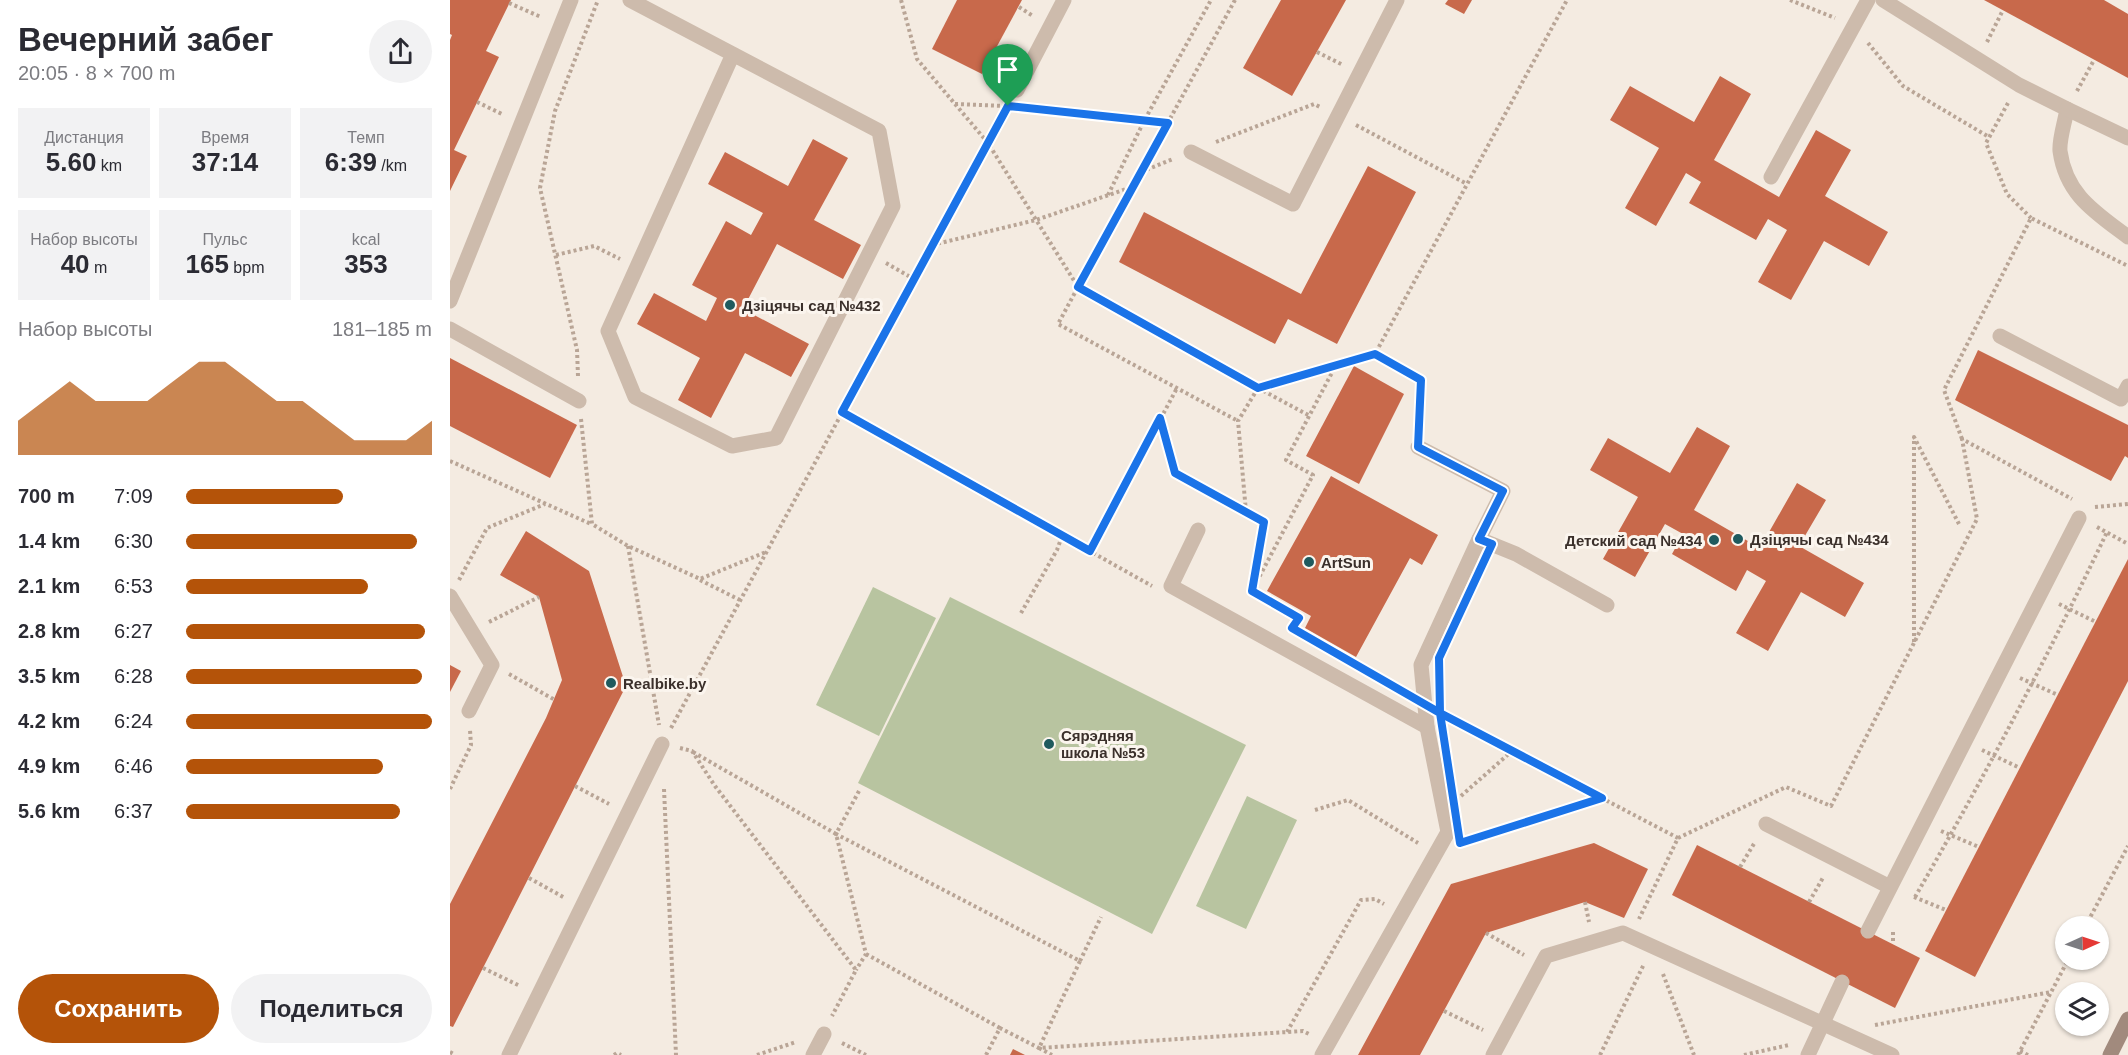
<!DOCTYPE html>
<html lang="ru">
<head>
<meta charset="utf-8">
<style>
  :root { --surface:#fff; --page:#f2f2f3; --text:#2b2b33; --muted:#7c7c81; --accent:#b45309 }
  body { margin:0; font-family:Arial,sans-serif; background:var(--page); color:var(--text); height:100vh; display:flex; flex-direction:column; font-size:22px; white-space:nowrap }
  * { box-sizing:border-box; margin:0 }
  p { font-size:20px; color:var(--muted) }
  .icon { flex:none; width:33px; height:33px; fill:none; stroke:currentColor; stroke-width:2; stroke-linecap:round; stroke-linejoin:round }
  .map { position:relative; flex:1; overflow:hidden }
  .panel { display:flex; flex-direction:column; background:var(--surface); width:450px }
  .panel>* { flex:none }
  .needle { width:39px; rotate:87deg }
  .tools { position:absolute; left:1605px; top:916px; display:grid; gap:12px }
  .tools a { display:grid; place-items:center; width:54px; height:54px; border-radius:50%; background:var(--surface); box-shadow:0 2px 4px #0004; font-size:30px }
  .pin { position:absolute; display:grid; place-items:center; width:51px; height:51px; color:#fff; margin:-62px -26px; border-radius:50% 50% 50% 0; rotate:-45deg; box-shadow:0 0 6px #0007 }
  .pin .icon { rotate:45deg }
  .round { display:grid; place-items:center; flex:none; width:63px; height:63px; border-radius:32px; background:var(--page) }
  .headline { display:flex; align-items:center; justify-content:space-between; height:102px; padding:0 18px }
  h1 { font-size:33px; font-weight:600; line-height:45px }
  .stats { display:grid; grid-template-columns:repeat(3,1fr); gap:9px; height:102px; padding:6px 18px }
  .stats div { display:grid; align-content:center; border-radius:0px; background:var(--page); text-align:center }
  .stats b { font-size:26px; font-weight:600 }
  .stats small { font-size:16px; font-weight:400 }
  .stats p { font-size:16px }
  .chart { height:168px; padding:12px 18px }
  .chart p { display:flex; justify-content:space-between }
  .chart svg { width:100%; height:108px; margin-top:6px; fill:var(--accent); opacity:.7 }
  .action { display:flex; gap:12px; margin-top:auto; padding:12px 18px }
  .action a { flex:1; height:69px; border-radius:36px; background:var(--accent); color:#fff; font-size:24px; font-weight:600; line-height:69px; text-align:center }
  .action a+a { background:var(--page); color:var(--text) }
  ul { padding:0 18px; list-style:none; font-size:20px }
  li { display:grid; grid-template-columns:96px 72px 1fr; align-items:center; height:45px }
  li i { height:15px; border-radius:8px; background:var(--accent) }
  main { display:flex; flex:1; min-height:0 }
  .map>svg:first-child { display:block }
  .green { fill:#b8c4a0 }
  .building { fill:#c8694b }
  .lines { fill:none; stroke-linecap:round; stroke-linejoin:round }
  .path { stroke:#b9a596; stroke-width:4; stroke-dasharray:3 3; stroke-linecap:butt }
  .lane { stroke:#cdbbac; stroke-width:15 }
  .secondary { stroke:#a18a7d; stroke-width:15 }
  .route-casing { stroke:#fff; stroke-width:12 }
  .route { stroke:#1a73e8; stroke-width:8 }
  .poi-dot { fill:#1f5a5e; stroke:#fbf5ee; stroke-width:2 }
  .labels { text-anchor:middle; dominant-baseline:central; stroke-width:6; stroke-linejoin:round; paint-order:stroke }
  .poi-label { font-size:15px; font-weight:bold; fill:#3b302b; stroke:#fbf5ee; text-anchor:start }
</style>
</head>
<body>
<main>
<section class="panel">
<div class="headline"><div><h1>Вечерний забег</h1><p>20:05 · 8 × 700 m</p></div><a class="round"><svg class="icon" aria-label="share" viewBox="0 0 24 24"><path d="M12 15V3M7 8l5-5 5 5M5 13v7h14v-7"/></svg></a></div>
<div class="stats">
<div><p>Дистанция</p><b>5.60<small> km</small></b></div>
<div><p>Время</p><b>37:14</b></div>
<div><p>Темп</p><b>6:39<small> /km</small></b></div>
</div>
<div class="stats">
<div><p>Набор высоты</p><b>40<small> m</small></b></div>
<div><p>Пульс</p><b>165<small> bpm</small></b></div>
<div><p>kcal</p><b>353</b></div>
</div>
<div class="chart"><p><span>Набор высоты</span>181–185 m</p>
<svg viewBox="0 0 160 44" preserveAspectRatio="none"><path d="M0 44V30L10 22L20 14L30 22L40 22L50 22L60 14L70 6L80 6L90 14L100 22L110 22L120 30L130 38L140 38L150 38L160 30V44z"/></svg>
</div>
<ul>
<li><b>700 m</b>7:09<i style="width:64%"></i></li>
<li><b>1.4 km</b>6:30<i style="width:94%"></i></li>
<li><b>2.1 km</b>6:53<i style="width:74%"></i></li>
<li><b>2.8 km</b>6:27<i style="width:97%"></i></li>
<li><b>3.5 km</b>6:28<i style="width:96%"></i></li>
<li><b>4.2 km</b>6:24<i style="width:100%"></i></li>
<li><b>4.9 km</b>6:46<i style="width:80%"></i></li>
<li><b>5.6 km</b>6:37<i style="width:87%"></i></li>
</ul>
<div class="action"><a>Сохранить</a><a>Поделиться</a></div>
</section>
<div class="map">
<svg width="1678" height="1055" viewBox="0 0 1678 1055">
  <rect width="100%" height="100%" fill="#f4ebe1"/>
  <g class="green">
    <polygon points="423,587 486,618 429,736 366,705"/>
    <polygon points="500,597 796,745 702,934 408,783"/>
    <polygon points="797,796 847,820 796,929 746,906"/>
  </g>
  <g class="building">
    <polygon points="0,0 61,0 36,51 49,57 4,150 17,156 0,191 0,40 2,35 0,34"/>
    <polygon points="507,0 572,0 532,74 482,49"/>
    <polygon points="831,0 896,0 842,96 793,68"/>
    <polygon points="998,0 1022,0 1014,14 995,4"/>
    <polygon points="1534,0 1654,0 1678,14 1678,78"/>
    <polygon points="1270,76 1301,94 1264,160 1329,197 1366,130 1401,150 1375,196 1438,232 1419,266 1374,241 1341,300 1308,282 1337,230 1318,219 1306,240 1239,203 1251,182 1236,173 1206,226 1175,208 1209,148 1160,120 1180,86 1244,122"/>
    <polygon points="363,139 398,158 364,220 411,245 393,279 327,244 293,309 359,344 341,377 295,353 261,418 228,400 250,358 187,324 204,293 256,321 267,298 242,285 276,221 301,235 313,213 258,184 275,152 338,186"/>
    <polygon points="918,166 966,192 887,344 838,319 825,344 669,262 694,212 851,294"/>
    <polygon points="1528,350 1678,425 1678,458 1675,456 1661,481 1505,400"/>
    <polygon points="0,358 127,425 100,478 0,426"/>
    <polygon points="904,366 954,394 909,484 856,456"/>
    <polygon points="1247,427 1280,446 1244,510 1310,548 1347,483 1376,500 1349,546 1414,583 1395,617 1351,592 1318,651 1286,633 1316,581 1297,570 1286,591 1222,554 1233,534 1215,524 1185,577 1153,559 1188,497 1140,470 1158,438 1220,473"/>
    <polygon points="881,476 988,535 972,565 960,558 906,657 855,628 861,616 817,591"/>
    <polygon points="76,531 139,571 176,686 3,1027 0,1026 0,904 96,718 112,680 89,597 50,575"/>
    <polygon points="1678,559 1678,681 1525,977 1475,951"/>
    <polygon points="0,665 11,671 0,692"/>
    <polygon points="1144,843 1198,869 1174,918 1135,902 1036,933 970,1055 908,1055 1001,884"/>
    <polygon points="1247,845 1470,958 1445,1008 1222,895"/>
    <polygon points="563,1049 575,1055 560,1055"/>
  </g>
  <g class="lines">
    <g class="path">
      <polyline points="451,0 467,59 538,143 628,287 608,324 788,421"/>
      <polyline points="785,0 628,287 808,388 788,421 796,512 814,523 802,591"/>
      <polyline points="1340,0 1385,18"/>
      <polyline points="59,3 91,17"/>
      <polyline points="569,7 583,16"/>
      <polyline points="1537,42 1553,10"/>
      <polyline points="1418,43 1453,86 1539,137"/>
      <polyline points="867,52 893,65"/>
      <polyline points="1627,91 1644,60"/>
      <polyline points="27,102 54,115"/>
      <polyline points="1558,103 1536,143 1557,194 1581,218"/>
      <polyline points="505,104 555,106"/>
      <polyline points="577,109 718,123"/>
      <polyline points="906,125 1017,184"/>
      <polyline points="766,142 864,104 870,107"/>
      <polyline points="691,172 723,159"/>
      <polyline points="658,195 694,121 761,0"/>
      <polyline points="482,245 586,220 682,187"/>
      <polyline points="106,255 144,246 170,259"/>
      <polyline points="436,263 464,279"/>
      <polyline points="128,376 127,350 90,188 105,111 148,0"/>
      <polyline points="808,388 925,354"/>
      <polyline points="808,388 860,416"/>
      <polyline points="392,412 702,586"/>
      <polyline points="131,419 142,524 178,546 250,579 316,552"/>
      <polyline points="710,419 725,473 796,512"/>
      <polyline points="969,427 971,380 925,354 1117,0"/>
      <polyline points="1512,439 1494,390 1581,218 1678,266"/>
      <polyline points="0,461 141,524"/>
      <polyline points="1645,507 1678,504"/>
      <polyline points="1647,527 1678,544"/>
      <polyline points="178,546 209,725"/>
      <polyline points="640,551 727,388"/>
      <polyline points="9,580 37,528 95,504"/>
      <polyline points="250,580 290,600"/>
      <polyline points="804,587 863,475 836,460 886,365"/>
      <polyline points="802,591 849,618 842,629 844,630"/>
      <polyline points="1609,604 1646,622"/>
      <polyline points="571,613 607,550 612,536"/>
      <polyline points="39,622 89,597"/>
      <polyline points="1464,642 1464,437 1509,524"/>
      <polyline points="59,674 105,700"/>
      <polyline points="1570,678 1608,695"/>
      <polyline points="997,717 1228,838 1189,919"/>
      <polyline points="221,728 558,107"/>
      <polyline points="230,748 242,751 265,786 406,970 382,1016"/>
      <polyline points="1532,750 1570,768"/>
      <polyline points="243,752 386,834 416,954 406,970"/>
      <polyline points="125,786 159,804"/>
      <polyline points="0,789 21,745 20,730"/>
      <polyline points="214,789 226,1055"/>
      <polyline points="409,791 386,834 630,961 589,1048 602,1055"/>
      <polyline points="1011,796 1062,751"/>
      <polyline points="865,810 898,800 968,843"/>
      <polyline points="1491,831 1529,847"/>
      <polyline points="1228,838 1336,787 1381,806 1527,519 1512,439 1622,499"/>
      <polyline points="1016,841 1152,798"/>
      <polyline points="1290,867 1305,842"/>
      <polyline points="79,878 115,898"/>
      <polyline points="1464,897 1496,910"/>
      <path d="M1465,897c69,-119 133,-241 192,-365"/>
      <polyline points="1135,902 1139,922"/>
      <polyline points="1359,902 1374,876"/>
      <polyline points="1635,927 1678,846"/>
      <polyline points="1443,932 1443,944"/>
      <polyline points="1036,933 1074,955"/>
      <polyline points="416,954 550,1028"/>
      <polyline points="630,961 651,917"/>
      <polyline points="33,968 70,986"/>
      <polyline points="1213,974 1244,1055"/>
      <polyline points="994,1011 1033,1030"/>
      <polyline points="1425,1025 1601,992"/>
      <polyline points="837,1032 911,900 925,899 934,904"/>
      <polyline points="392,1043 416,1055"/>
      <polyline points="1570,1051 1578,1055"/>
      <polyline points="0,1052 5,1055"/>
      <polyline points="164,1055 167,1053 171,1055"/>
      <polyline points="307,1055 346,1042"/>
      <polyline points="536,1055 550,1028 589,1048 853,1031 861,1035"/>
      <polyline points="1150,1055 1194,964"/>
      <polyline points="1294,1055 1339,1045"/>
      <polyline points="1568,1055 1618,960"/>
    </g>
    <g class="lane">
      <polyline points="180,0 429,131 443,206 326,438 282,446 185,397 158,331 283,54"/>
      <path d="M1433,0l136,85 48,24c-2,13 -8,30 -7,42 6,44 35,61 68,86"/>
      <polyline points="567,90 614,0"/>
      <polyline points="1617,109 1678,138"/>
      <polyline points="741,152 843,204 947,0"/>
      <polyline points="1321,177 1418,0"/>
      <polyline points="0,301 121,0"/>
      <polyline points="0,329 129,401"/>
      <polyline points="1550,336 1671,399 1678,386"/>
      <polyline points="968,447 1053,491 1029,539 1066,554 1157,605"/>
      <polyline points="748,530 721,586 977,727"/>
      <polyline points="0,596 42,665 19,711"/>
      <polyline points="1316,824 1440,887"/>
      <polyline points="1418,931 1629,518"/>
      <polyline points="59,1055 212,744"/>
      <polyline points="363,1055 374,1034"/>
      <polyline points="872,1055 998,832 977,727 971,665 1029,539"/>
      <polyline points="1043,1055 1096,956 1173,933 1442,1055"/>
      <polyline points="1358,1055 1392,982"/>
    </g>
    <polyline class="secondary" points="1660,1055 1678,1019"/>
  </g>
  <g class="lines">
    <g class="route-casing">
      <polyline id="route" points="558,106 392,412 640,551 710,418 725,473 814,522 802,591 849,618 842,628 990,713 1010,843 1152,798 990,713 989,658 1042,544 1029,539 1053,491 968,447 971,380 925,354 808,388 628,287 718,123 558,106"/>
    </g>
    <use href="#route" class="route"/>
  </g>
  <g class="poi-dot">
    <circle cx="280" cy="305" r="6"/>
    <circle cx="1288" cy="539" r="6"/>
    <circle cx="1264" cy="540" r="6"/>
    <circle cx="859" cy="562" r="6"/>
    <circle cx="161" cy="683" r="6"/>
    <circle cx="599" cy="744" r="6"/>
  </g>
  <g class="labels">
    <g class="poi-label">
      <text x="292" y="305">Дзіцячы сад №432</text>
      <text x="1300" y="539">Дзіцячы сад №434</text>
      <text x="1252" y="540" text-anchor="end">Детский сад №434</text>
      <text x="871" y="562">ArtSun</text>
      <text x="173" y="683">Realbike.by</text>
      <text x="611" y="735">Сярэдняя<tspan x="611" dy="17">школа №53</tspan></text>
    </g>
  </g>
</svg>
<div class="tools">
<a><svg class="needle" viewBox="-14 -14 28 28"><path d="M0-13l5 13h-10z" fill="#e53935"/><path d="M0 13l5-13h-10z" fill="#7c7c81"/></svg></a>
<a><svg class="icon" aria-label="layers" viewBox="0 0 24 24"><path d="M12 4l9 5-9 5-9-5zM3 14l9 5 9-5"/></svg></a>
</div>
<div class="pin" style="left:558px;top:106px;background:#1e9e55"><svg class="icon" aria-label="arrive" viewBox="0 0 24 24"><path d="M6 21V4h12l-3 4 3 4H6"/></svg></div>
</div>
</main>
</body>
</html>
